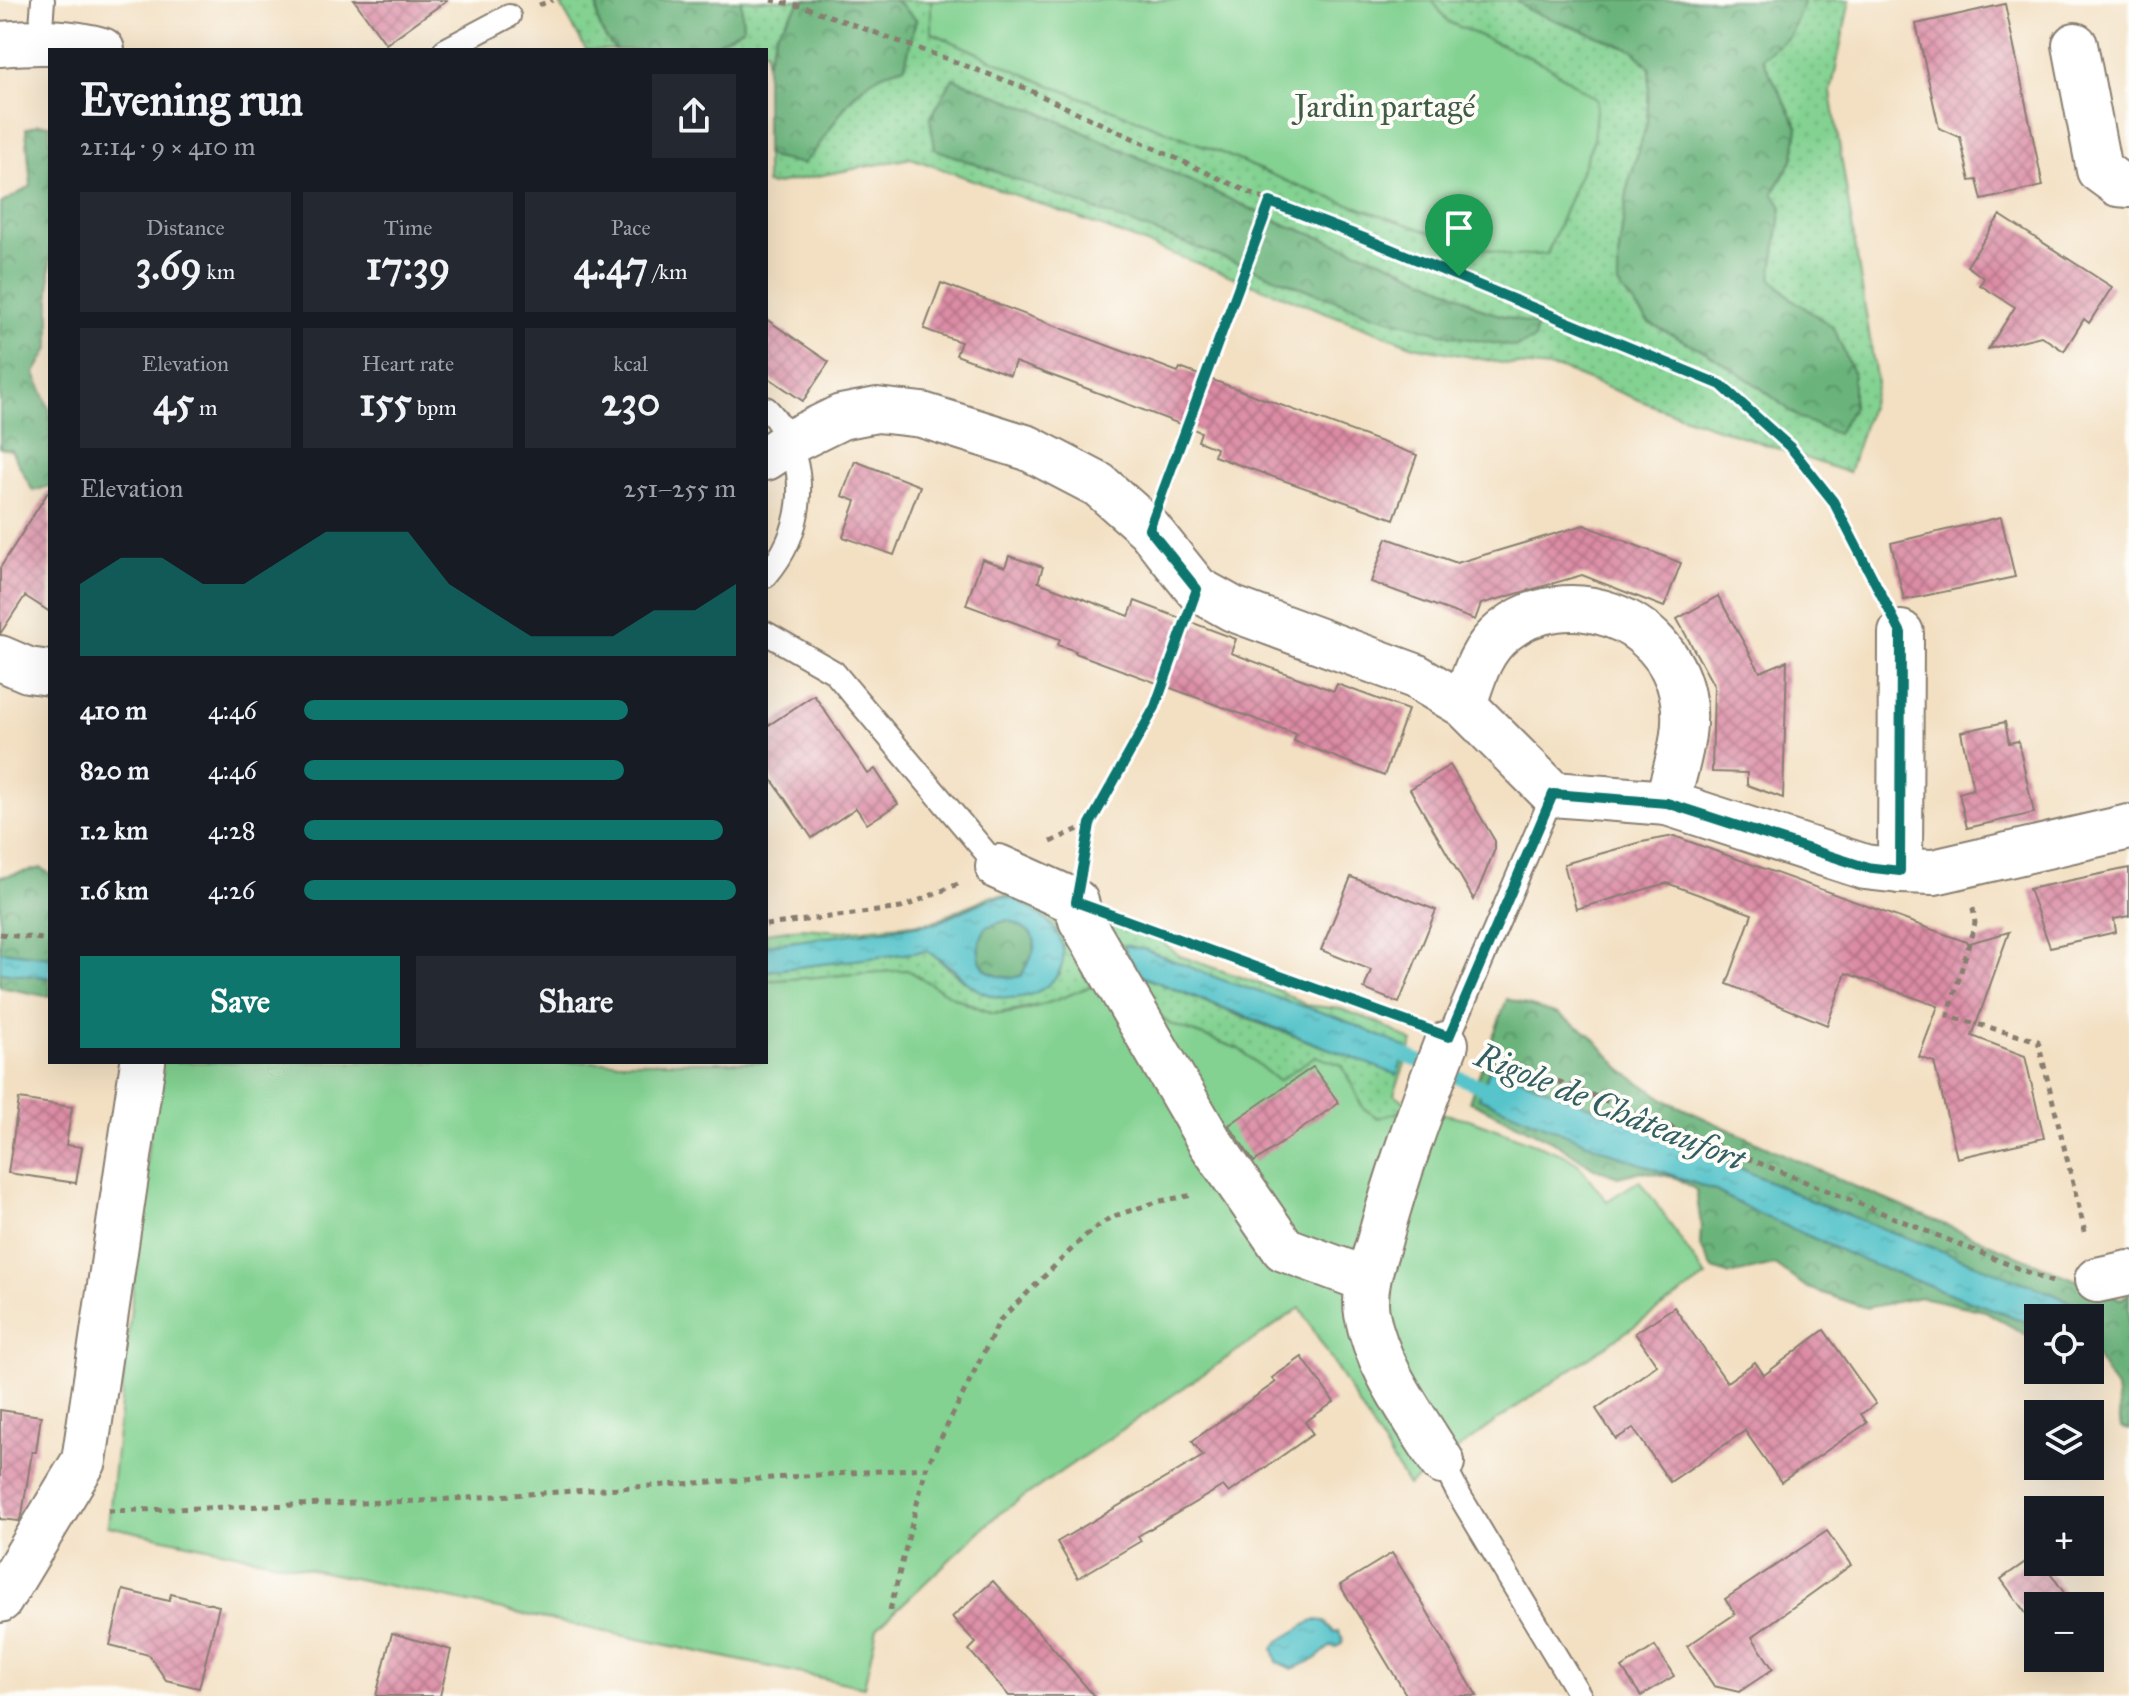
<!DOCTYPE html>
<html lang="en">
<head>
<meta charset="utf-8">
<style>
  :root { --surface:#171b24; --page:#242831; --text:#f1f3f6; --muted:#9ea1a6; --accent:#0f766e }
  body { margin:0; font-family:"IM FELL Great Primer",serif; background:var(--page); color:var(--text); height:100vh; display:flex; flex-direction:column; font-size:30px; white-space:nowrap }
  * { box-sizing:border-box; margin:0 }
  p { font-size:26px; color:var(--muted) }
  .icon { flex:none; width:44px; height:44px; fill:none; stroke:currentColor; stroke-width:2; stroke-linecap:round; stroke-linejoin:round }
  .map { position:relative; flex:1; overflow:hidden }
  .side { position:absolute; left:48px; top:48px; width:720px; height:1016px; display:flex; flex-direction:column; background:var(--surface); border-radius:0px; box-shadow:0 8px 32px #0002 }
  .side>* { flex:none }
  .buttons { position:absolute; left:2024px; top:1304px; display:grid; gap:16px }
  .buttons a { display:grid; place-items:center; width:80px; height:80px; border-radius:0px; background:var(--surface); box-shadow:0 8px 32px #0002; font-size:40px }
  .pin { position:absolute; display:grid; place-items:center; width:68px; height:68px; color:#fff; margin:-82px -34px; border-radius:50% 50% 50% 0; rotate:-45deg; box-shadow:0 0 8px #0007 }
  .pin .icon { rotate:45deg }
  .round { display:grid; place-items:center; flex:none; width:84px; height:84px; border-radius:0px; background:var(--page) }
  .summary { display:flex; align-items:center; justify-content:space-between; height:136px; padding:0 32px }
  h1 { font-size:44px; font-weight:800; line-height:60px }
  .figures { display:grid; grid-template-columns:repeat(3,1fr); gap:12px; height:136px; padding:8px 32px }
  .figures div { display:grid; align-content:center; border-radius:0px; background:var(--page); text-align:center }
  .figures b { font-size:40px; font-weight:800 }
  .figures small { font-size:22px; font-weight:400 }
  .figures p { font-size:22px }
  .chart { height:224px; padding:16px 32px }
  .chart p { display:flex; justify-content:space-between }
  .chart svg { width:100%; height:144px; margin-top:8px; fill:var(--accent); opacity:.7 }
  .cta { display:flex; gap:16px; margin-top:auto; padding:16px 32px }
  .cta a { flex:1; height:92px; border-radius:0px; background:var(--accent); color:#fff; font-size:32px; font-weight:800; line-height:92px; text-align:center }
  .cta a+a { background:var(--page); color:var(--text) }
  ul { padding:0 32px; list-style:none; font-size:26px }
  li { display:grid; grid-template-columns:128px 96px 1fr; align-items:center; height:60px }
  li i { height:20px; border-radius:10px; background:var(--accent) }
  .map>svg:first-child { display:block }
  .grass { fill:url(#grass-dots); stroke:#507757; stroke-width:2; fill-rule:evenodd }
  .forest { fill:url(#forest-crowns); stroke:#43684c; stroke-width:2 }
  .garden { fill:#83d292; stroke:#507757; stroke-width:2 }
  .water { fill:url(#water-ripples); stroke:#397073; stroke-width:2; fill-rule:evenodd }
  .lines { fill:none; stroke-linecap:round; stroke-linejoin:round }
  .stream { stroke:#56c4ca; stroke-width:14 }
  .building { fill:url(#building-cross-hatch) }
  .lane-casing { stroke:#887e70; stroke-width:26 }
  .street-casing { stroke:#887e70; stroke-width:48 }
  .path { stroke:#887e70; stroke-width:5; stroke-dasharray:6 6; stroke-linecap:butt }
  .lane { stroke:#fff; stroke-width:22 }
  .street { stroke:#fff; stroke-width:44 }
  .route-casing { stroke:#fff; stroke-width:16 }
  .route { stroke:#0f766e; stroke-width:10 }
  .labels { text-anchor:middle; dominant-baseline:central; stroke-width:8; stroke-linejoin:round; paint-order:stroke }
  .park-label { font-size:32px; fill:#405c45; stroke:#fdfcf7 }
  .water-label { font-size:34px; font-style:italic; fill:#335f62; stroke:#fdfcf7 }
</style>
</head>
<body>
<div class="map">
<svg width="2129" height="1696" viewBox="0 0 2129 1696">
  <defs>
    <pattern id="grass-dots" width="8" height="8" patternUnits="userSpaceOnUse" patternTransform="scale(2)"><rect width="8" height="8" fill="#83d292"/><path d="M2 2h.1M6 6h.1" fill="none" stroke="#71b47d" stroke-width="1.8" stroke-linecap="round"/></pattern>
    <pattern id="forest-crowns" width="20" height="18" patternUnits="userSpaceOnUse" patternTransform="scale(2)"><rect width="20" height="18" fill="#6ab47c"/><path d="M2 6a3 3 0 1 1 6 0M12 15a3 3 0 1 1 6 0" fill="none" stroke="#569265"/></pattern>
    <pattern id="water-ripples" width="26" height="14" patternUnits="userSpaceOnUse" patternTransform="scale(2)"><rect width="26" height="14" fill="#56c4ca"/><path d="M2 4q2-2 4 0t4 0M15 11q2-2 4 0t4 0" fill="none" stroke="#4aa8ad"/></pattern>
    <pattern id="building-cross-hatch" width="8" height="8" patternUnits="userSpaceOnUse" patternTransform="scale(2)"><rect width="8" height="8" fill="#dc8ca5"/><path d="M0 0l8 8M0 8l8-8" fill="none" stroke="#b27286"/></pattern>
  </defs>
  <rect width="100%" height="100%" fill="#fdfcf7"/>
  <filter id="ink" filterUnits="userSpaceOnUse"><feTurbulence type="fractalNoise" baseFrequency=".0125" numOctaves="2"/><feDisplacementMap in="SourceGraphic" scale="16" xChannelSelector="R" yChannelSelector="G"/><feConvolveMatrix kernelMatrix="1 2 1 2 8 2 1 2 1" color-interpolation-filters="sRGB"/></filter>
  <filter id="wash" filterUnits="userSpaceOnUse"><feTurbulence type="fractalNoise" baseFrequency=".006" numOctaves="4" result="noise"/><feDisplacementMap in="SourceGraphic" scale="32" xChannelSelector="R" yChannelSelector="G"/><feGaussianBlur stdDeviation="1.8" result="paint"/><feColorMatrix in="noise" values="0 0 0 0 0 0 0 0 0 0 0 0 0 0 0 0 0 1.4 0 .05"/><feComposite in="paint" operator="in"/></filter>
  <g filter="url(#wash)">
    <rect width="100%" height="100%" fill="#f3e0c3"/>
    <g class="grass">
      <path d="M558,0h41c-5,20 3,37 17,50h-30z"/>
      <polygon points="741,0 802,0 777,32 766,64 766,50 697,50 715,44 743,28"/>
      <path d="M894,0h37v32l109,49 182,72 81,35 129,45 79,23 36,-2 46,-113 -46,-76 -99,-43 -16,-22h85l11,10 106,40 16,18 -3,55 -19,62 -10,74 1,26 30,38 57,29 52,34 43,33 33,-91 -42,-29 -21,-21 11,-70 -9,-14 21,-37 4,-30 -36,-69 28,-22 13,-32 -3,-4h50l-19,92 46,292 -28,89 -190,-65 -98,-39 -54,-5 -93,-18 -346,-132 -157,-56 -140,27 -5,-1v-32l7,6 42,-7 20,-33 28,-33 20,-13 33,-53zM953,79l91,35 242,111 97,35 67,30 34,20 -32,26 -77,-21 -50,-18 -152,-60 -238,-88z"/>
      <path d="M1015,895l23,11 18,18 35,62 -41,17 -56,11 -43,-18 -44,-26 -141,11v-10l161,-20c15,10 26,22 40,32 33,24 66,16 93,-10l-4,-42 -8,-10 -35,-24 -26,3 -58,24 -163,21v-12l37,-5 40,3 89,-9 58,-26z"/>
      <path d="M1114,921l44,18 22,17 100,35 26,14 35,4 38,14 34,19 -19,52 21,14 -37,10 -15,-10 -21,-43 -27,-9 -37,26 -39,-33 -69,-25 -32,-20 -29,-74zM1124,946l20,3 78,31 117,38 68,30 -10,26 -155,-57 -98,-40 -7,-4z"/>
    </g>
    <g class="forest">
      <path d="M599,0h142l2,28 -28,16 -18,6h-81c-14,-13 -22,-30 -17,-50z"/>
      <path d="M802,0h92l22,19 -11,47c-63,16 -63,59 -102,98l-30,-6 -7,-6v-88l11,-32z"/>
      <polygon points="1517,0 1800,0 1803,4 1790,36 1762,58 1798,127 1794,157 1773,193 1782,207 1771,278 1792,299 1834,328 1853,373 1853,407 1837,434 1801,419 1758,386 1706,352 1649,323 1618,285 1618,259 1628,185 1647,123 1650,68 1634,50 1528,10"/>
      <polygon points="953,78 1044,114 1286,225 1383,260 1450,290 1484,310 1537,326 1534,340 1515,347 1452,336 1375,315 935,149 930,119"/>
      <polygon points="39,124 50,125 50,347 35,373 50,411 50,486 33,491 11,450 0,448 0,204 31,186 26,129"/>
      <polygon points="41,868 50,874 50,957 0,951 0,877"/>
      <path d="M1008,920c37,16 30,24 13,56 -36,7 -53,-17 -35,-49z"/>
      <polygon points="0,972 50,978 50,997 0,987"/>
      <polygon points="1507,999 1558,1014 1591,1035 1623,1071 1669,1102 1849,1184 2121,1299 2129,1293 2129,1430 2121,1428 2116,1389 2090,1347 2090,1318 2085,1318 2087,1310 2051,1293 1816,1203 1731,1164 1490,1067 1479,1098 1622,1157 1716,1191 1755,1212 1871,1264 2038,1326 2038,1334 2026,1335 1985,1311 1921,1297 1866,1308 1808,1288 1774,1265 1730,1275 1713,1269 1700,1246 1701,1225 1696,1190 1677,1178 1642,1171 1618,1177 1594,1168 1558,1144 1469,1101"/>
    </g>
    <g class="garden">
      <polygon points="931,0 1432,0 1448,22 1547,65 1597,100 1593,141 1547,254 1511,256 1432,233 1303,188 1222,153 1040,81 931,32"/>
      <path d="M907,970c19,11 69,43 89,44 29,0 69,-17 95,-28l47,18 32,20 69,25 39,32 37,-25 27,9 21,43 15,10 37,-10 54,11 95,36 14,9 29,37 33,-21 66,97 -207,142 -91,67 -108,-178 -304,208 -119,112 -13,59 -756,-161 49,-464h609v-81z"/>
    </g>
    <g class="water">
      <path d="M999,897c16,0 26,7 39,17 61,45 0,103 -56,78 -12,-5 -20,-15 -29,-23 -8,-7 -17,-12 -26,-18l-161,20v-26l171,-22 50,-23zM1008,920c37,16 30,24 13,56 -36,7 -53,-17 -35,-49z"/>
      <polygon points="1123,945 1144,949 1222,980 1339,1018 1407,1048 1397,1075 1144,977 1137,973"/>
      <polygon points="0,951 50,957 50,978 0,972"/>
      <polygon points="1491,1066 1731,1164 1816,1203 2051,1293 2088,1310 2085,1318 2038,1318 2038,1326 1871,1264 1755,1212 1716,1191 1622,1157 1479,1098"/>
      <polygon points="1314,1620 1324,1621 1334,1632 1338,1631 1343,1639 1342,1644 1336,1648 1331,1646 1314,1660 1292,1669 1277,1662 1273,1649 1279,1641"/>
    </g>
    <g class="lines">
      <polyline class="stream" points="1387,1048 1497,1093"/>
    </g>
    <g id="blocks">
      <g class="building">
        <polygon points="354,0 447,0 386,44"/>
        <polygon points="2005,4 2043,186 1982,200 1977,180 1970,181 1960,137 1939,128 1916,24"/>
        <polygon points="2000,215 2112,287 2089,323 2084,319 2064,351 2041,336 1988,349 2015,307 1980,285 1984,278 1967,266"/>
        <polygon points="941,283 1178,372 1180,368 1417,455 1394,519 1214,456 1216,448 1198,441 1201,432 1067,381 1015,362 1010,375 956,355 961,342 924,329"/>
        <polygon points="766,319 829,362 803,401 766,376"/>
        <polygon points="855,461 920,486 894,555 843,537 856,501 842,496"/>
        <polygon points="50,489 50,612 25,596 0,634 0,568"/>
        <polygon points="2001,517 2015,577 1904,600 1891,543"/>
        <polygon points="1584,525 1681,563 1664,607 1582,575 1481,604 1475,620 1371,582 1387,538 1457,563"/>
        <polygon points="1009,556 1043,567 1038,582 1129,616 1135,601 1236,639 1231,653 1334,691 1337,684 1408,710 1384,776 1294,741 1296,734 1075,653 1076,651 1058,645 1060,639 966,605 982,559 1005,567"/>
        <polygon points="1718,596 1760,672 1787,661 1783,798 1747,785 1747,773 1712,772 1714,686 1677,619"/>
        <polygon points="814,695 868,774 875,769 898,804 867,824 856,808 812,838 766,771 766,727"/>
        <polygon points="2005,722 2009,743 2018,741 2034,813 1967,828 1959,793 1973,789 1961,732"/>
        <polygon points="1450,765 1495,841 1495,849 1474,900 1410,789"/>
        <polygon points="1674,836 1969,943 2009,932 1972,1036 2025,1056 2044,1138 1957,1158 1934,1062 1919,1057 1938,1006 1846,973 1827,1025 1727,984 1752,914 1667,883 1576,909 1564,864 1642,842"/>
        <polygon points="2129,868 2129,916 2114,919 2116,932 2050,947 2029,889"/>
        <polygon points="1351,877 1436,910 1399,1003 1364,989 1371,970 1321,950"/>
        <polygon points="1313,1067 1339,1103 1254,1162 1229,1125"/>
        <polygon points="19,1099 72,1107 66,1145 82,1147 76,1183 8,1173"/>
        <polygon points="1674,1307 1727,1382 1755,1362 1764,1375 1824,1330 1876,1404 1861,1414 1867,1423 1781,1482 1745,1431 1670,1482 1633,1428 1616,1439 1596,1409 1657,1365 1635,1333"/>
        <polygon points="1302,1357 1334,1402 1305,1422 1313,1434 1229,1493 1223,1486 1138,1536 1141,1541 1078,1578 1057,1542 1203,1456 1192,1441 1276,1382 1272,1378"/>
        <polygon points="0,1410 41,1416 36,1452 32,1452 22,1515 19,1521 0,1519"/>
        <polygon points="1827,1531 1851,1565 1752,1637 1773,1669 1739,1692 1714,1686 1687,1646 1735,1614 1725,1599"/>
        <polygon points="1392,1553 1407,1577 1477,1696 1407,1696 1340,1585"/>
        <polygon points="2037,1554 2038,1562 2043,1562 2073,1606 2038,1606 2038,1630 2001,1579"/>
        <polygon points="993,1581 1060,1656 1094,1696 1009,1696 969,1650 976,1643 952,1617"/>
        <polygon points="123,1590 169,1601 171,1594 219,1606 199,1688 166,1680 149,1655 110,1645"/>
        <polygon points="392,1633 451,1650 440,1696 376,1696"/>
        <polygon points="1655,1646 1674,1676 1641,1696 1622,1668"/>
      </g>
    </g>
  </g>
  <g filter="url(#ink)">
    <use href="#blocks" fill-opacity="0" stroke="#887e70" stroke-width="2"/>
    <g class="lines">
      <g class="lane-casing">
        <g id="lane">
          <polyline points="40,40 43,0"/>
          <polyline points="445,50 509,16"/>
          <path d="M766,408c6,5 10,12 15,19 30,49 21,107 -15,149"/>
          <polyline points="766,633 834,672 998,867"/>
          <polyline points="1449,1037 1553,794"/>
          <polyline points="1442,1462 1458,1493 1580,1696"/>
        </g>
      </g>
      <g class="street-casing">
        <g id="street">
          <path d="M0,44c35,-3 68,-4 102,6"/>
          <polyline points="2075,45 2099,170 2118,184 2129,185"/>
          <polyline points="766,458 790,442 841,417 877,410 922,415 1028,448 1099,485 1149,529 1197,589 1233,609 1415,676 1464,705 1553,794 1667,803 1865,867 1900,871 1934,872 2129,827"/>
          <polyline points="0,658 28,670 50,673"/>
          <path d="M1464,705c9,-27 16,-55 40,-74 63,-50 162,-14 178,64 8,35 -7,74 -15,108"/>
          <polyline points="998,867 1076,902 1081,920 1210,1142 1284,1249 1368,1280"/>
          <polyline points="1900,871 1901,633"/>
          <polyline points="2097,1280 2129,1273"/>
          <path d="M1442,1462c-28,-46 -65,-94 -75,-148 -4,-24 5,-50 12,-72 18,-68 42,-133 67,-198"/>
          <polyline points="0,1600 84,1461 143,1062"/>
        </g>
      </g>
      <g class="path">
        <polyline points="771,0 805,7 1018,85 1270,202 1369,240 1721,385 1791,448 1833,501 1881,594"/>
        <polyline points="539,5 553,0"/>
        <polyline points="1167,482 1270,202"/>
        <polyline points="1051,842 1089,824"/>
        <polyline points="1084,855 1090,824 1112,781 1155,707 1182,631"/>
        <polyline points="1973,908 1975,923 1948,1016 2038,1041 2086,1236"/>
        <polyline points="766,925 901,908 958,884"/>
        <polyline points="1138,925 1407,1022"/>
        <polyline points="0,934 50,940"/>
        <polyline points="1491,1054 2052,1282"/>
        <polyline points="108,1511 420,1501 926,1468 1000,1320 1085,1236 1111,1217 1160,1201 1193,1195"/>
        <polyline points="890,1610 926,1468"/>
      </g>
      <use href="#lane" class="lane"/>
      <use href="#street" class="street"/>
    </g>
  </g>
  <g class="lines" filter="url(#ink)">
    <g class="route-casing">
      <polygon id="route" points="1270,202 1369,240 1721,385 1791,448 1833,501 1901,633 1900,871 1865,867 1667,803 1553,794 1449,1037 1076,902 1090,824 1155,707 1197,589 1149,529"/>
    </g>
    <use href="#route" class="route"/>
  </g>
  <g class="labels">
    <g class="park-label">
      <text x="1385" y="106">Jardin partagé</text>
    </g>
    <g class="water-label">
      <text transform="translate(1610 1107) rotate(22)">Rigole de Châteaufort</text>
    </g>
  </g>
</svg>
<div class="buttons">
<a><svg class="icon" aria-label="locate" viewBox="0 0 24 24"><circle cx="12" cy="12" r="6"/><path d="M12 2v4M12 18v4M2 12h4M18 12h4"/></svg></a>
<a><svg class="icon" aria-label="layers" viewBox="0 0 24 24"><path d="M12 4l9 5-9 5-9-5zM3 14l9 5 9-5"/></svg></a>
<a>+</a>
<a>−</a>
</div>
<div class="pin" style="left:1459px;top:276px;background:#1e9e55"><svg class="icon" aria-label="arrive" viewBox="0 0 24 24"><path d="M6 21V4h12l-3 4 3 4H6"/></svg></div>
<section class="side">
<div class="summary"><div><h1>Evening run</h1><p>21:14 · 9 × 410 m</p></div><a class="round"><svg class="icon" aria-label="share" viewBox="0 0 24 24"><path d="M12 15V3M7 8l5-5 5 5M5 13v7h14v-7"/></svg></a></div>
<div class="figures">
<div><p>Distance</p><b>3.69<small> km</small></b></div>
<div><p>Time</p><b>17:39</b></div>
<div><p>Pace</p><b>4:47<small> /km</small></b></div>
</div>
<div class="figures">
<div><p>Elevation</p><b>45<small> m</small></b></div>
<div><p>Heart rate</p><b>155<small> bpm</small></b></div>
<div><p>kcal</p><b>230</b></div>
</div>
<div class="chart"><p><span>Elevation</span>251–255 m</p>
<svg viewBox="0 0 160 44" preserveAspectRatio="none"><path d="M0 44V22L10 14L20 14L30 22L40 22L50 14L60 6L70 6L80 6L90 22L100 30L110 38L120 38L130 38L140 30L150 30L160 22V44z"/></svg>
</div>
<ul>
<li><b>410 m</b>4:46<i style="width:75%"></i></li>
<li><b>820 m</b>4:46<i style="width:74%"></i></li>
<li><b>1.2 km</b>4:28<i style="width:97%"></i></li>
<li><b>1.6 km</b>4:26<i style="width:100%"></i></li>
</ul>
<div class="cta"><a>Save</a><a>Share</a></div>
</section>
</div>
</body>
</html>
